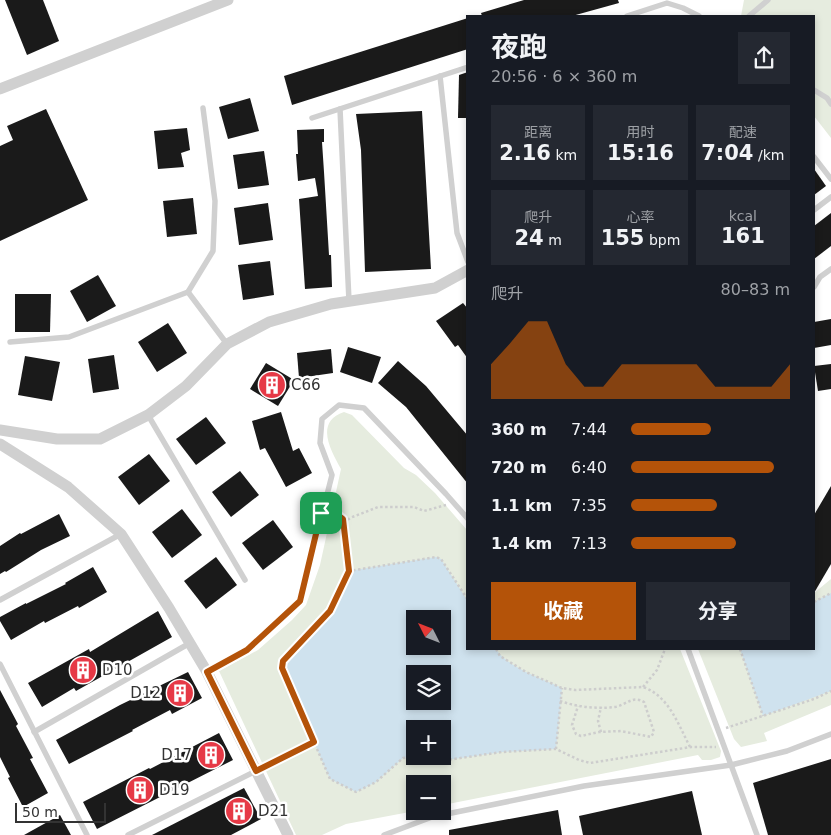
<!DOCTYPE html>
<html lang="zh">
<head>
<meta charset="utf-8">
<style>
  :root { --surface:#171b24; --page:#242831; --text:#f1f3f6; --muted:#9ea1a6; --accent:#b45309 }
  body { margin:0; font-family:"DejaVu Sans","Noto Sans SC",sans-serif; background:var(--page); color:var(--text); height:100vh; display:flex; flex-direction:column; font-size:19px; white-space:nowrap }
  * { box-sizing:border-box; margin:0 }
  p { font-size:16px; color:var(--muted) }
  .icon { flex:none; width:28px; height:28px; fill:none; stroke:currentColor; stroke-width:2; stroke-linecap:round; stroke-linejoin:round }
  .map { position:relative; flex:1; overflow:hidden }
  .panel { position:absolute; left:466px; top:15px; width:349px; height:635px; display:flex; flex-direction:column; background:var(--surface); border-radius:0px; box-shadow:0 2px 8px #0003 }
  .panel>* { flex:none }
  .needle { width:32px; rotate:312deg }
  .tools { position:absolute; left:406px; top:610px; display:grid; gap:10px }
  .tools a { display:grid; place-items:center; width:45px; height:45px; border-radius:0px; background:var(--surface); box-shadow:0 2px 8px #0003; font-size:25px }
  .scale { position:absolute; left:15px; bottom:12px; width:91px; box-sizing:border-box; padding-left:5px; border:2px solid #333; border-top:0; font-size:14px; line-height:18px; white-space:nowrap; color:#333; -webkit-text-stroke:4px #fff; paint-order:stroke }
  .pin { position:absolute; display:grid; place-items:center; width:42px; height:42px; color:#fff; margin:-21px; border-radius:10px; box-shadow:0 2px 8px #0006 }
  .round { display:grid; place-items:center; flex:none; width:52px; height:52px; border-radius:0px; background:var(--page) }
  .headline { display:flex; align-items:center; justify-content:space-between; height:85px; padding:0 25px }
  h1 { font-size:28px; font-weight:700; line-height:38px }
  .stats { display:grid; grid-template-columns:repeat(3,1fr); gap:8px; height:85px; padding:5px 25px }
  .stats div { display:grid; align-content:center; border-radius:0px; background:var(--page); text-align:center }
  .stats b { font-size:21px; font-weight:700 }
  .stats small { font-size:14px; font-weight:400 }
  .stats p { font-size:14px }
  .chart { height:140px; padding:10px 25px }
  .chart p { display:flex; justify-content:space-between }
  .chart svg { width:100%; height:90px; margin-top:5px; fill:var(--accent); opacity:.7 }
  .cta { display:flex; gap:10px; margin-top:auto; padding:10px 25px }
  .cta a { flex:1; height:58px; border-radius:0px; background:var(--accent); color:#fff; font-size:20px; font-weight:700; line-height:58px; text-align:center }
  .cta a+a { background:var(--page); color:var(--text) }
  ul { padding:0 25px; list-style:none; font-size:16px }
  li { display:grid; grid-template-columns:80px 60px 1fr; align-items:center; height:38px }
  li i { height:12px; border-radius:6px; background:var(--accent) }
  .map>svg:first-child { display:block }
  .green { fill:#e6ecdf; fill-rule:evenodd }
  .water { fill:#cfe2ee; fill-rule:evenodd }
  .building { fill:#1a1a1a }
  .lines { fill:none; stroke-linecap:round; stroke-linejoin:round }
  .path { stroke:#cdcdcd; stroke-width:2.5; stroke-dasharray:2.5 2.5; stroke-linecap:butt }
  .lane { stroke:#d0d0d0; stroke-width:5.5 }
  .street { stroke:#d0d0d0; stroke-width:11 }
  .route-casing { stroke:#fff; stroke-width:10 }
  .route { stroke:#b45309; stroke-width:6 }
  .labels { text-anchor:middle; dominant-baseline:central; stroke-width:5; stroke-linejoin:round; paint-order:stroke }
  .poi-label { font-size:15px; fill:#333; stroke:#fff; text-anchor:start }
</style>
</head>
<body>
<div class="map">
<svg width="831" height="835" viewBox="0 0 831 835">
  <rect width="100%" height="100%" fill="#fff"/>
  <g class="green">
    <polygon points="744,0 831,0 831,138 814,116 814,16 741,16"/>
    <path d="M344,412l8,3 52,53 12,7 19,18 32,37 1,119h212l41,102 -1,6 -9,3h-9l-4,-5 -255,50 -1,-21h-27v27l-69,13 -24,11h-26l-77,-164 39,-21 34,-30 14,-15 14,-40 21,-96c-10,-18 -27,-47 3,-57zM415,619h27v27h-27zM415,674h27v27h-27zM415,729h27v27h-27z"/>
    <polygon points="831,579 831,705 764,733 767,741 741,747 734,739 698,649 814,649 814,593"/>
  </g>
  <g class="water">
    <path d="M436,557l5,2 26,41 1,49h28c11,18 46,30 66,39l-6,61 -54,3 -62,9 -25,-5h27v-27h-27v27l-12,2 -27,24 -20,10 -26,-13 -48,-111 1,-7 47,-50 9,-18 8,-20 2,-2zM415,619h27v27h-27zM415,674h27v27h-27z"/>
    <polygon points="831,593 831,691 763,716 740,649 814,649 814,602"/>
  </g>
  <g class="building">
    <polygon points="5,0 43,0 59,41 27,55"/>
    <polygon points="524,0 618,0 619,3 572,16 482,16 481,13"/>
    <polygon points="468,18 468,49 292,105 284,76"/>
    <polygon points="468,72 468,118 458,118 459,75"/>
    <polygon points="250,98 259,131 228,139 219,107"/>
    <polygon points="46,109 88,200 0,241 0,146 13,140 7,126"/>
    <polygon points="422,111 431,269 365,272 361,150 356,114"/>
    <polygon points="187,128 190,150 181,153 184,167 158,169 154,131"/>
    <polygon points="324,129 324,142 322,142 324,172 329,255 331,255 332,287 305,289 299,199 318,196 315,178 298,181 296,154 298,154 297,130"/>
    <polygon points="264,151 269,185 238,189 233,155"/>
    <polygon points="814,169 826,186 814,195"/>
    <polygon points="193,198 197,234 167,237 163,201"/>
    <polygon points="268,203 273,240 239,245 234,208"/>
    <polygon points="831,213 831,246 814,259 814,226"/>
    <polygon points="270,261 274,295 243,300 238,265"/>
    <polygon points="98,275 116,306 87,322 70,291"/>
    <polygon points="15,294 51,294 50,332 15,332"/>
    <polygon points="463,303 468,309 468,359 458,345 455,347 436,321"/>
    <polygon points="831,319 831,345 814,348 814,322"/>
    <polygon points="168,323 187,353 157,372 138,342"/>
    <polygon points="348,347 381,357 372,383 340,372"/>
    <polygon points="331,349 333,373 299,378 297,353"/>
    <polygon points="114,355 119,389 93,393 88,359"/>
    <polygon points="25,356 60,362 52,401 18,395"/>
    <polygon points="398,361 426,386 468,436 468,484 406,407 378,383"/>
    <polygon points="266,363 294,380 278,406 250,389"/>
    <polygon points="831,364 831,389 818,391 814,366"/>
    <polygon points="281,412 293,451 299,448 312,473 286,487 265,448 260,450 252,421"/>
    <polygon points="206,417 226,443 196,465 176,439"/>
    <polygon points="149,454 170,481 139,505 118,477"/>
    <polygon points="240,471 259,495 231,517 212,492"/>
    <polygon points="831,486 831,564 814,593 814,515"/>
    <polygon points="182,509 202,535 172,558 152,532"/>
    <polygon points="59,514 70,536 41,550 6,572 5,571 0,574 0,546 20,533 21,534"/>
    <polygon points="273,520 293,547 263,570 242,543"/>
    <polygon points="216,557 237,585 206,609 184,581"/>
    <polygon points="93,567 107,592 79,608 78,606 45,623 44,621 11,640 0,621 0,617 26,603 26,604 66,584 65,583"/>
    <polygon points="158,611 172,637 76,691 74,688 42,707 28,683 89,649 90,652"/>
    <polygon points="188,672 202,698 172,714 170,710 132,730 133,731 69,764 56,740 120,705"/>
    <polygon points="0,690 18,724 16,726 33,758 30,759 48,793 23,807 8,778 10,777 0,757"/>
    <polygon points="219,733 233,760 97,829 83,802 149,768 150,769"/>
    <polygon points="831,759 831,835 768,835 753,783"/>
    <polygon points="244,788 261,819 231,835 152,835"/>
    <polygon points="692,791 702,835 583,835 579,816"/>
    <polygon points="558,810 562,835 449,835 449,830"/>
    <polygon points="60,815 71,835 24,835"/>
  </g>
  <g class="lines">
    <g class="path">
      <polyline points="332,512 343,519 349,571"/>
      <polyline points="344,523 350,518 378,507 414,507 424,511 446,505"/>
      <polyline points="814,602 831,593"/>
      <path d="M496,649l4,7 26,16 36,16 13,2 68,-3c26,9 35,37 47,60"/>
      <polyline points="740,649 763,716"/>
      <polyline points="643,687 657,670 665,649"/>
      <path d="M560,701c17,6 37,8 55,6 11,-2 18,-12 29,-5l10,30 -3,5 -30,-6 -22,1 -18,4 -5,-2 -4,-9 6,-19"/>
      <polyline points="726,728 814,699 831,691"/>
      <polyline points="601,732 598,721 601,707"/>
      <polyline points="556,749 562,688"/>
      <polyline points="415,756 403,758 376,782 356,792 330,779 282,668 283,661 330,611 339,593 347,573 349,571 436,557 441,559 468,600"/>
      <polyline points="415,756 440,761 502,752 556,749 579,760 590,763 691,747 716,747"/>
      <polyline points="266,766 314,742"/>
    </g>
    <g class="lane">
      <polyline points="627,16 667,3 683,8 699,16"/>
      <polyline points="749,16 768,0"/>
      <polyline points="440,76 457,233 468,262"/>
      <polyline points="814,90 827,98 831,104"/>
      <polyline points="340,109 349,301"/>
      <polyline points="312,118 468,67"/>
      <polyline points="814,157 831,179"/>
      <polyline points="814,210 831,197"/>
      <polyline points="814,287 820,277 831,269"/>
      <polyline points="188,292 227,344"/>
      <polyline points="10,342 69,337 188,292 213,251 215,201 203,108"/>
      <polyline points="148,415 245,580"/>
      <polyline points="0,600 121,534"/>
      <polyline points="688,649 757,835"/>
      <polyline points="0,664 87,835"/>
      <polyline points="207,672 247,650 300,601 332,475 320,443 322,419 339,405 364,408 446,494 468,519"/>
      <polyline points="34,732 190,643"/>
      <polyline points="128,835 256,771"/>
      <polyline points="384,835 432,817 584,786 731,765 787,751 831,734"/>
    </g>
    <g class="street">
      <polyline points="0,89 228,0"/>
      <polyline points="0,430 57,439 100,439 148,415 186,386 227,344 269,322 331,304 435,288 468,270"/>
      <polyline points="0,444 68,487 121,534 169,608 207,672 288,835"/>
    </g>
  </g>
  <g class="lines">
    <g class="route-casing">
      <polygon id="route" points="334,512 343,519 349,571 330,611 283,661 282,668 314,742 256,771 207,672 247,650 300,601 321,513"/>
    </g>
    <use href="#route" class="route"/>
  </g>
  <defs>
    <g id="building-disc" transform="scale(1.4375)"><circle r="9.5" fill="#e63946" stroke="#fff"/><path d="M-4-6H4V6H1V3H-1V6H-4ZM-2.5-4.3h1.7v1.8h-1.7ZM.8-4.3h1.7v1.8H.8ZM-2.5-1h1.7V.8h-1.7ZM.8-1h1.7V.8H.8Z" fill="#fff"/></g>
  </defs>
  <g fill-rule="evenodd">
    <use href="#building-disc" x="272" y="385"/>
    <use href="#building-disc" x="83" y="670"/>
    <use href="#building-disc" x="180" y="693"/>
    <use href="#building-disc" x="211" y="755"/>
    <use href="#building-disc" x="140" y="790"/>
    <use href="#building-disc" x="239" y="811"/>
  </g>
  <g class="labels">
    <g class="poi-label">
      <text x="291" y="385">C66</text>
      <text x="102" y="670">D10</text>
      <text x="161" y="693" text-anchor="end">D12</text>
      <text x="192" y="755" text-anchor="end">D17</text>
      <text x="159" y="790">D19</text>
      <text x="258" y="811">D21</text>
    </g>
  </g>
</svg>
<div class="tools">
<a><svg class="needle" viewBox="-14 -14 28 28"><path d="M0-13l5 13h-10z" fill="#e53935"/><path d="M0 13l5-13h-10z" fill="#9ea1a6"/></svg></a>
<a><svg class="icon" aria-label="layers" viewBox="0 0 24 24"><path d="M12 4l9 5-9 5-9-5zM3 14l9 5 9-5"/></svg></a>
<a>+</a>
<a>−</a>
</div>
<div class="scale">50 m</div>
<div class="pin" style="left:321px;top:513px;background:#1e9e55"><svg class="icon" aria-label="arrive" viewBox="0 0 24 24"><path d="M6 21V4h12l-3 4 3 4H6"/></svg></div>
<section class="panel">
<div class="headline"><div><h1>夜跑</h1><p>20:56 · 6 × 360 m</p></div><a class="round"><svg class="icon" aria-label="share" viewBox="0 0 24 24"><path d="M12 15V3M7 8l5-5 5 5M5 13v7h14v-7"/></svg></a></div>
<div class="stats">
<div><p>距离</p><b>2.16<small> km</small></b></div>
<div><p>用时</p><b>15:16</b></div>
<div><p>配速</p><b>7:04<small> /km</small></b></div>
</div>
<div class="stats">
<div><p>爬升</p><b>24<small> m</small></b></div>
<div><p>心率</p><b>155<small> bpm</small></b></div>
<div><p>kcal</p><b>161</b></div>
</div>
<div class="chart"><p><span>爬升</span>80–83 m</p>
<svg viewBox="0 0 160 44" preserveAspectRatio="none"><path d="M0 44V27L10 17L20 6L30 6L40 27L50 38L60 38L70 27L80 27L90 27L100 27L110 27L120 38L130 38L140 38L150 38L160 27V44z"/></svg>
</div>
<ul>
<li><b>360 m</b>7:44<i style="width:50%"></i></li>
<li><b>720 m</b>6:40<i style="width:90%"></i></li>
<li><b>1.1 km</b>7:35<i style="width:54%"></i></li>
<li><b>1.4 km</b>7:13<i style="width:66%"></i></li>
</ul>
<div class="cta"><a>收藏</a><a>分享</a></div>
</section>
</div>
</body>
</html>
